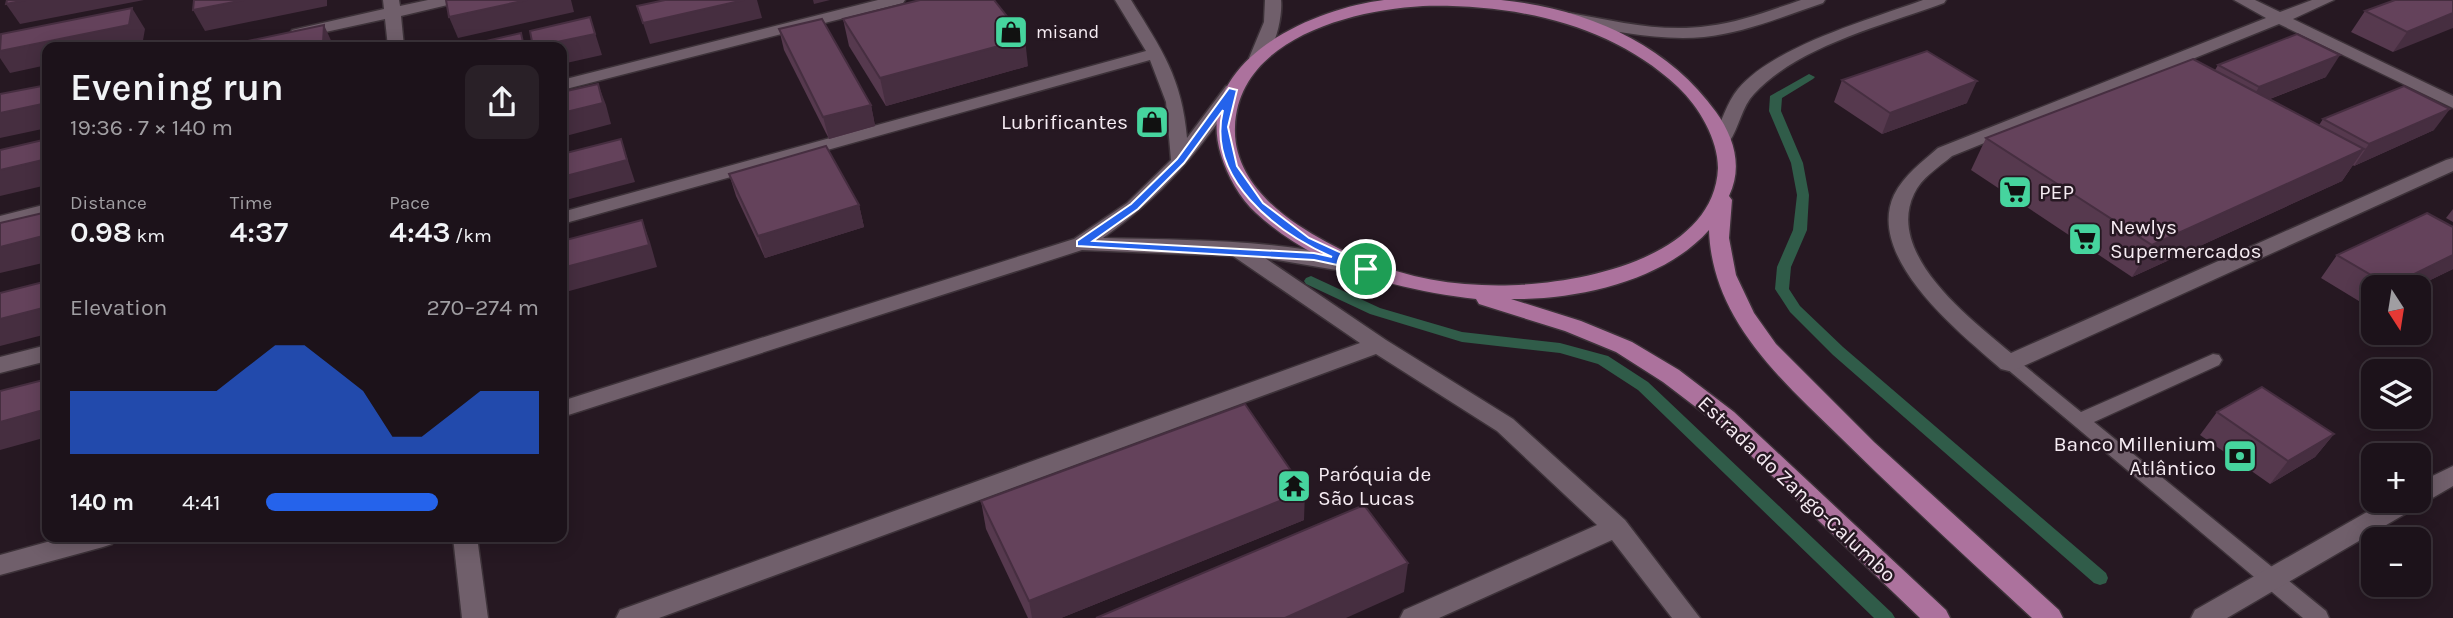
<!DOCTYPE html>
<html lang="en">
<head>
<meta charset="utf-8">
<style>
  :root { --surface:#1c121a; --page:#292027; --text:#f1f3f6; --muted:#a09ea2; --line:#3a3239; --accent:#2563eb }
  body { margin:0; font-family:Karla,sans-serif; background:var(--page); color:var(--text); height:100vh; display:flex; flex-direction:column; font-size:26px; white-space:nowrap }
  * { box-sizing:border-box; margin:0 }
  p { font-size:23px; color:var(--muted) }
  .icon { flex:none; width:38px; height:38px; fill:none; stroke:currentColor; stroke-width:2; stroke-linecap:round; stroke-linejoin:round }
  .map { position:relative; flex:1; overflow:hidden }
  .sheet { position:absolute; left:42px; top:42px; width:525px; height:500px; display:flex; flex-direction:column; background:var(--surface); border-radius:14px; box-shadow:0 4px 18px #0003,0 0 0 2px var(--line) }
  .sheet>* { flex:none }
  .needle { width:46px; rotate:168deg }
  .buttons { position:absolute; left:2361px; top:275px; display:grid; gap:14px }
  .buttons a { display:grid; place-items:center; width:70px; height:70px; border-radius:14px; background:var(--surface); box-shadow:0 4px 18px #0003,0 0 0 2px var(--line); font-size:35px }
  .pin { position:absolute; display:grid; place-items:center; width:60px; height:60px; color:#fff; margin:-30px; border:4px solid #fff; border-radius:50%; box-shadow:0 2px 7px #0007 }
  .round { display:grid; place-items:center; flex:none; width:74px; height:74px; border-radius:14px; background:var(--page) }
  .summary { display:flex; align-items:center; justify-content:space-between; height:119px; padding:0 28px }
  h1 { font-size:38px; font-weight:600; line-height:52px }
  .stats { display:grid; grid-template-columns:repeat(3,1fr); gap:10px; height:119px; padding:7px 28px }
  .stats div { display:grid; align-content:center }
  .stats b { font-size:30px; font-weight:600 }
  .stats small { font-size:19px; font-weight:400 }
  .stats p { font-size:19px }
  .chart { height:196px; padding:14px 28px }
  .chart p { display:flex; justify-content:space-between }
  .chart svg { width:100%; height:126px; margin-top:7px; fill:var(--accent); opacity:.7 }
  ul { padding:0 28px; list-style:none; font-size:23px }
  li { display:grid; grid-template-columns:112px 84px 1fr; align-items:center; height:52px }
  li i { height:18px; border-radius:9px; background:var(--accent) }
  .map>svg:first-child { display:block }
  .lines { fill:none; stroke-linecap:round; stroke-linejoin:round }
  .stream { fill:#305c49; fill-rule:evenodd }
  .service-casing { stroke:#3d3239; stroke-width:3 }
  .minor-casing { stroke:#3d3239; stroke-width:3 }
  .secondary-casing { stroke:#3d3239; stroke-width:3 }
  .primary-casing { stroke:#3d3239; stroke-width:3 }
  .service { fill:#705f6b; fill-rule:evenodd }
  .minor { fill:#705f6b; fill-rule:evenodd }
  .secondary { fill:#705f6b; fill-rule:evenodd }
  .primary { fill:#ac729d; fill-rule:evenodd }
  .wall { fill:#56394e }
  .shaded-wall { fill:#462e40 }
  .building { fill:#64425b; stroke:#462e40; stroke-width:2 }
  .route { fill:#2563eb; stroke:#fff; stroke-width:2; fill-rule:evenodd }
  .labels { text-anchor:middle; dominant-baseline:central; stroke-width:5; stroke-linejoin:round; paint-order:stroke }
  .far-poi-label { font-size:18px; fill:#f6ecf3; stroke:#261822; text-anchor:start }
  .poi-label { font-size:21px; fill:#f6ecf3; stroke:#261822; text-anchor:start }
  .street-label { font-size:21px; fill:#f6ecf3; stroke:#261822 }
</style>
</head>
<body>
<div class="map">
<svg width="2453" height="618" viewBox="0 0 2453 618">
  <rect width="100%" height="100%" fill="#261822"/>
  <g class="lines">
    <g class="stream">
      <polygon points="1809,74 1815,77 1813,79 1782,98 1781,111 1803,163 1809,195 1807,230 1791,267 1789,289 1800,306 1843,347 2106,573 2108,578 2106,583 2100,585 2094,583 1833,355 1790,312 1775,289 1777,267 1793,230 1797,195 1791,163 1769,111 1770,96"/>
      <polygon points="1311,276 1380,308 1462,332 1560,343 1608,356 1648,382 1892,613 1895,618 1874,618 1638,390 1598,364 1560,353 1462,342 1370,314 1306,284 1304,281 1306,278"/>
    </g>
    <g class="service-casing">
      <polygon id="service" points="2213,354 2219,355 2222,360 2219,365 2094,422 2326,611 2329,618 2303,618 2000,363 2003,358 2015,358 2081,412"/>
    </g>
    <g class="minor-casing">
      <g id="minor">
        <polygon points="383,0 399,0 400,6 428,0 458,0 456,3 401,16 404,47 388,47 385,19 298,38 290,33 292,30 384,9"/>
        <polygon points="878,0 905,0 903,3 562,90 562,80"/>
        <path d="M1115,0h16c31,50 51,78 56,138l39,-52 6,-1 9,5c-43,62 -76,104 -138,148 85,2 175,1 258,23l3,5 -3,5 -7,2 -89,-15 121,82 127,79 112,101 75,98h-28l-60,-78 -173,78h-39l4,-8 193,-85 -100,-94 -121,-77 -717,264h-43l4,-8 740,-267 -127,-87 -151,-6 -520,167v-16l512,-162 53,-36 44,-43 -5,-58 -16,-42 -588,164v-12l584,-161z"/>
        <path d="M1801,0h24l-2,3c-39,13 -78,30 -119,34 -45,4 -90,-6 -134,-14l-8,-5 8,-5c45,8 92,20 138,13 32,-4 63,-16 93,-26z"/>
        <path d="M1923,0h23l-2,3c-60,22 -146,43 -190,91 -12,12 -15,34 -25,48l-6,1 -9,-5c7,-15 13,-36 24,-49 36,-43 133,-70 185,-89z"/>
        <path d="M2234,0h21l25,12 32,-12h22l-41,19 160,77v12l-174,-84 -327,132c-13,11 -31,22 -38,38 -29,61 58,126 97,159l435,-193 7,-2v13l-436,198 -8,2 -8,-2c-41,-36 -136,-111 -107,-174 10,-20 28,-33 44,-47l328,-130z"/>
        <polygon points="47,204 47,216 0,228 0,216"/>
        <polygon points="47,345 47,361 0,373 0,357"/>
        <polygon points="2453,466 2453,486 2227,618 2191,618 2195,610 2388,500 2418,500 2418,483"/>
        <polygon points="65,537 115,537 112,544 103,547 0,575 0,555"/>
        <polygon points="453,537 477,537 488,618 462,618"/>
      </g>
    </g>
    <g class="secondary-casing">
      <path id="secondary" d="M1265,0h16c2,16 -7,59 -24,63l-8,-5 15,-36z"/>
    </g>
    <g class="primary-casing">
      <path id="primary" d="M1384,0c38,0 79,0 117,0 83,8 166,43 215,112 18,25 27,55 13,84l3,4 -3,38 7,37 18,38 22,31 98,98 185,168 4,8h-31c-65,-60 -130,-120 -193,-182 -38,-37 -79,-74 -105,-120 -15,-27 -24,-55 -25,-86 -45,51 -132,70 -198,69l70,22 51,21 47,28 55,42 212,198 4,8h-30l-202,-194 -55,-42 -47,-30 -51,-21 -86,-27 -3,-5c-79,-9 -160,-31 -220,-86 -16,-14 -29,-38 -35,-58 -29,-93 90,-146 163,-155zM1423,6c91,-2 187,17 255,81 21,20 40,52 40,81 -4,98 -163,121 -236,117 -67,-2 -129,-24 -184,-60 -33,-22 -65,-55 -63,-98 3,-88 116,-117 188,-121z"/>
    </g>
    <use href="#service" class="service"/>
    <use href="#minor" class="minor"/>
    <use href="#secondary" class="secondary"/>
    <use href="#primary" class="primary"/>
  </g>
  <g class="wall">
    <polygon points="2453,0 2393,52 2351,32 2365,11"/>
    <polygon points="843,19 1028,66 886,106 849,46"/>
    <polygon points="779,29 871,105 875,126 829,139 784,50"/>
    <polygon points="2218,65 2326,77 2270,99 2319,125 2323,119 2434,130 2354,166 2353,165 2342,181 2132,277 1971,170 1986,138 2215,70"/>
    <polygon points="1842,80 1967,103 1882,134 1834,102"/>
    <polygon points="729,174 859,205 864,227 765,258 736,196"/>
    <polygon points="2453,209 2453,222 2446,218"/>
    <polygon points="2453,227 2453,269 2416,287 2373,287 2372,309 2321,278 2337,255"/>
    <polygon points="2217,412 2334,434 2315,457 2270,484 2200,435"/>
    <polygon points="981,501 1304,520 1061,618 1028,618 986,529"/>
  </g>
  <g class="shaded-wall">
    <polygon points="26,0 144,0 20,24 6,4"/>
    <polygon points="244,0 327,0 327,6 205,31 193,10"/>
    <polygon points="527,0 571,0 574,12 458,38 449,17"/>
    <polygon points="744,0 757,0 762,18 650,44 643,23"/>
    <polygon points="813,0 830,0 814,4"/>
    <polygon points="132,8 145,29 142,46 135,47 47,47 47,65 10,73 0,58 0,51"/>
    <polygon points="2453,13 2453,28 2393,52 2407,32"/>
    <polygon points="590,17 602,55 562,64 562,47 536,47"/>
    <polygon points="324,25 334,47 301,47"/>
    <polygon points="1025,39 1028,66 886,106 880,78"/>
    <polygon points="2340,55 2326,77 2246,108 2259,87"/>
    <polygon points="1977,81 1967,103 1882,134 1890,113"/>
    <polygon points="598,84 606,105 611,124 562,137 562,113"/>
    <polygon points="47,103 47,128 0,138 0,113"/>
    <polygon points="871,105 875,126 829,139 823,117"/>
    <polygon points="2450,109 2434,130 2354,166 2369,144"/>
    <polygon points="621,139 635,182 562,201 562,177"/>
    <polygon points="2364,149 2342,181 2132,277 2152,245"/>
    <polygon points="47,159 47,185 0,196 0,170"/>
    <polygon points="859,205 864,227 765,258 758,236"/>
    <polygon points="642,220 650,242 657,267 562,293 562,268"/>
    <polygon points="47,235 47,262 0,273 0,247"/>
    <polygon points="2453,255 2453,269 2416,287 2389,287"/>
    <polygon points="47,307 47,334 0,346 0,319"/>
    <polygon points="47,409 47,437 0,450 0,422"/>
    <polygon points="2334,434 2315,457 2270,484 2288,461"/>
    <polygon points="1305,491 1304,520 1061,618 1032,618 1029,601"/>
    <polygon points="1408,563 1404,592 1346,618 1285,618"/>
  </g>
  <g class="building">
    <polygon points="7,0 26,0 6,4"/>
    <polygon points="194,0 244,0 193,10"/>
    <polygon points="446,0 527,0 449,17"/>
    <polygon points="665,0 744,0 643,23 637,6"/>
    <polygon points="920,0 994,0 1025,39 880,78 843,19"/>
    <polygon points="2395,0 2453,0 2453,13 2407,32 2365,11"/>
    <polygon points="132,8 129,25 0,51 1,34"/>
    <polygon points="590,17 595,34 533,47 530,31"/>
    <polygon points="822,19 871,105 823,117 779,29"/>
    <polygon points="324,25 323,43 301,47 219,47"/>
    <polygon points="521,33 524,47 460,47"/>
    <polygon points="2297,34 2340,55 2259,87 2218,65"/>
    <polygon points="1927,51 1977,81 1890,113 1842,80"/>
    <polygon points="2193,59 2364,149 2152,245 1986,138"/>
    <polygon points="598,84 603,103 562,113 562,92"/>
    <polygon points="47,85 47,103 0,113 0,94"/>
    <polygon points="2404,86 2450,109 2369,144 2323,119"/>
    <polygon points="47,139 47,159 0,170 0,150"/>
    <polygon points="621,139 627,160 562,177 562,154"/>
    <polygon points="826,146 859,205 758,236 729,174"/>
    <polygon points="47,212 47,235 0,247 0,223"/>
    <polygon points="2427,213 2453,227 2453,255 2390,286 2337,255"/>
    <polygon points="642,220 649,245 562,268 562,241"/>
    <polygon points="47,281 47,307 0,319 0,293"/>
    <polygon points="47,379 47,409 0,422 0,391"/>
    <polygon points="2262,387 2334,434 2288,461 2217,412"/>
    <polygon points="1245,404 1305,491 1029,601 981,501"/>
    <polygon points="1364,505 1408,563 1285,618 1096,618"/>
  </g>
  <path class="route" d="M1229,88l8,2 -9,37 9,39 26,37 46,35 61,28v6l-56,-12 -237,-14v-5l54,-37 46,-45zM1223,110c-17,69 53,122 109,147l-18,-4 -221,-12 45,-32 46,-46z"/>
  <defs>
    <g id="shop-square" transform="scale(1.75)"><rect x="-9" y="-9" width="18" height="18" rx="4" fill="#46d49e" stroke="#261822"/><path d="M-5-2.5h2.3a2.7 3.5 0 0 1 5.4 0H5L5.5 6h-11ZM-1.5-2.5h3a1.5 2.3 0 0 0-3 0Z" fill="#111"/></g>
    <g id="supermarket-square" transform="scale(1.75)"><rect x="-9" y="-9" width="18" height="18" rx="4" fill="#46d49e" stroke="#261822"/><path d="M-6-5.5h2.5l.6 2H6L4.5 2H-2.5L-4.4-4H-6ZM-1.5 3.2a1.3 1.3 0 1 0 .1 0ZM3 3.2a1.3 1.3 0 1 0 .1 0Z" fill="#111"/></g>
    <g id="bank-square" transform="scale(1.75)"><rect x="-9" y="-9" width="18" height="18" rx="4" fill="#46d49e" stroke="#261822"/><path d="M-6-4H6V4H-6ZM0-2.3a2.3 2.3 0 1 0 0 4.6a2.3 2.3 0 1 0 0-4.6Z" fill="#111"/></g>
    <g id="temple-square" transform="scale(1.75)"><rect x="-9" y="-9" width="18" height="18" rx="4" fill="#46d49e" stroke="#261822"/><path d="M0-6L5-2H3V0L6.5 2.5H4V6H1.5V3h-3V6H-4V2.5H-6.5L-3 0V-2H-5Z" fill="#111"/></g>
  </defs>
  <g fill-rule="evenodd">
    <use href="#shop-square" x="1011" y="32"/>
    <use href="#shop-square" x="1152" y="122"/>
    <use href="#supermarket-square" x="2015" y="192"/>
    <use href="#supermarket-square" x="2085" y="239"/>
    <use href="#bank-square" x="2240" y="456"/>
    <use href="#temple-square" x="1294" y="486"/>
  </g>
  <g class="labels">
    <g class="far-poi-label">
      <text x="1036" y="32">misand</text>
    </g>
    <g class="poi-label">
      <text x="1128" y="122" text-anchor="end">Lubrificantes</text>
      <text x="2039" y="192">PEP</text>
      <text x="2110" y="227">Newlys<tspan x="2110" dy="24">Supermercados</tspan></text>
      <text x="2216" y="444" text-anchor="end">Banco Millenium<tspan x="2216" dy="24">Atlântico</tspan></text>
      <text x="1318" y="474">Paróquia de<tspan x="1318" dy="24">São Lucas</tspan></text>
    </g>
    <g class="street-label">
      <text transform="translate(1797 489) rotate(43)">Estrada do Zango-Calumbo</text>
    </g>
  </g>
</svg>
<div class="buttons">
<a><svg class="needle" viewBox="-14 -14 28 28"><path d="M0-13l5 13h-10z" fill="#e53935"/><path d="M0 13l5-13h-10z" fill="#a09ea2"/></svg></a>
<a><svg class="icon" aria-label="layers" viewBox="0 0 24 24"><path d="M12 4l9 5-9 5-9-5zM3 14l9 5 9-5"/></svg></a>
<a>+</a>
<a>−</a>
</div>
<div class="pin" style="left:1366px;top:269px;background:#1e9e55"><svg class="icon" aria-label="arrive" viewBox="0 0 24 24"><path d="M6 21V4h12l-3 4 3 4H6"/></svg></div>
<section class="sheet">
<div class="summary"><div><h1>Evening run</h1><p>19:36 · 7 × 140 m</p></div><a class="round"><svg class="icon" aria-label="share" viewBox="0 0 24 24"><path d="M12 15V3M7 8l5-5 5 5M5 13v7h14v-7"/></svg></a></div>
<div class="stats">
<div><p>Distance</p><b>0.98<small> km</small></b></div>
<div><p>Time</p><b>4:37</b></div>
<div><p>Pace</p><b>4:43<small> /km</small></b></div>
</div>
<div class="chart"><p><span>Elevation</span>270–274 m</p>
<svg viewBox="0 0 160 44" preserveAspectRatio="none"><path d="M0 44V22L10 22L20 22L30 22L40 22L50 22L60 14L70 6L80 6L90 14L100 22L110 38L120 38L130 30L140 22L150 22L160 22V44z"/></svg>
</div>
<ul>
<li><b>140 m</b>4:41<i style="width:63%"></i></li>
</ul>
</section>
</div>
</body>
</html>
